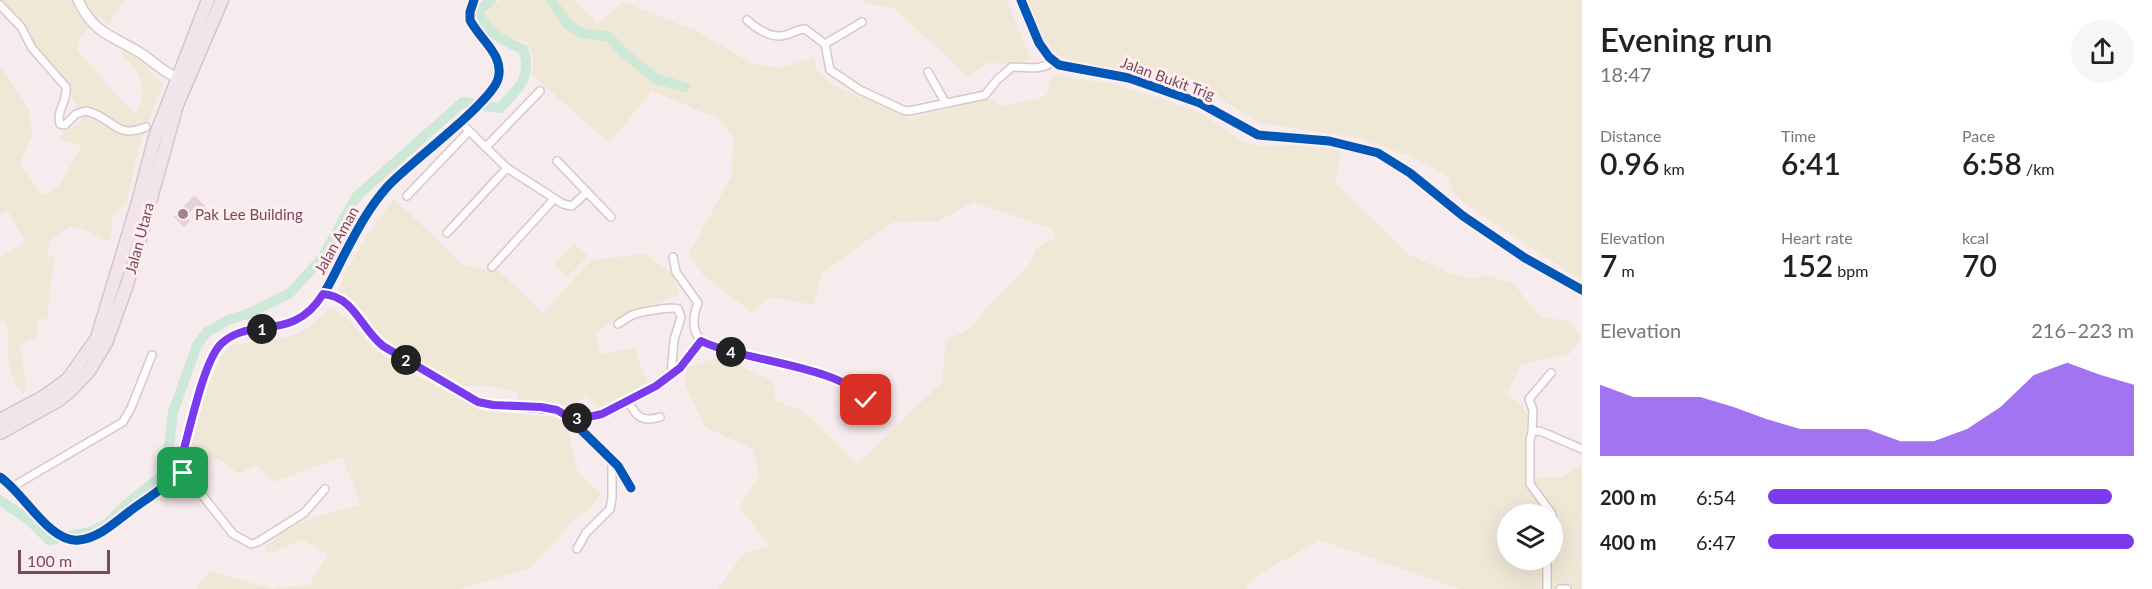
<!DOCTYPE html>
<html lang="en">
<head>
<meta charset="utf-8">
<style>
  :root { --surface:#fff; --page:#f6f6f6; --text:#222; --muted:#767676; --accent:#7c3aed }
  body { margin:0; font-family:Lato,sans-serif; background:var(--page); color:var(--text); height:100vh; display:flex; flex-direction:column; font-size:22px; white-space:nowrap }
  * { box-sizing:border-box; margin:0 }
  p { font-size:20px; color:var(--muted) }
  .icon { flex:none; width:33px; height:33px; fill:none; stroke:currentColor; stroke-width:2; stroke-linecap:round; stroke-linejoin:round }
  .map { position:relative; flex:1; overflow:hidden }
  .drawer { display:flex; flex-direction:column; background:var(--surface); width:570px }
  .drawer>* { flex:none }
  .buttons { position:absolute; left:1497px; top:504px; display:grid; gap:12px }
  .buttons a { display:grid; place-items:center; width:66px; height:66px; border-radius:50%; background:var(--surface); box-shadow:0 6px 24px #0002; font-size:30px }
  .scale { position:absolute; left:18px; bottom:15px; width:92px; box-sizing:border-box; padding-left:6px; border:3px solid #764b5b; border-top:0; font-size:16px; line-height:21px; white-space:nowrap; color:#764b5b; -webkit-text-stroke:4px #ffedef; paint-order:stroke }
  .pin { position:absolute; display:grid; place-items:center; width:51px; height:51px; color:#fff; margin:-26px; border-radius:12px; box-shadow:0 3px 9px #0006 }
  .km { position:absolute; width:30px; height:30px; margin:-15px; border-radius:50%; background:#222; color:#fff; font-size:16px; line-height:30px; text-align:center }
  .round { display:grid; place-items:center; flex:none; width:63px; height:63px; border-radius:32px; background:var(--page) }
  .headline { display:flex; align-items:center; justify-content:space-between; height:102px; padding:0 18px }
  h1 { font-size:33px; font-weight:600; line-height:45px }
  .metrics { display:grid; grid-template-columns:repeat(3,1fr); gap:9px; height:102px; padding:6px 18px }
  .metrics div { display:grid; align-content:center }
  .metrics b { font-size:30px; font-weight:600 }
  .metrics small { font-size:16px; font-weight:400 }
  .metrics p { font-size:16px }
  .chart { height:168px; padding:12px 18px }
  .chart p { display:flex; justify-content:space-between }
  .chart svg { width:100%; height:108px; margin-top:6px; fill:var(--accent); opacity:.7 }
  ul { padding:0 18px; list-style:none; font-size:20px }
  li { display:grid; grid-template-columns:96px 72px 1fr; align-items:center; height:45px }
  li i { height:15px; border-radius:8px; background:var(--accent) }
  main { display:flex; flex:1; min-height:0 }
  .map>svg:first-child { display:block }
  .green { fill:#f0e8d7; fill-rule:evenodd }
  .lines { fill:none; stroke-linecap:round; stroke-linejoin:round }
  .river { stroke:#cde8d7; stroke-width:10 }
  .building { fill:#e4d3d8; stroke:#e0ced3; stroke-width:1.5 }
  .street-casing { stroke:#d7c7cb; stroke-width:10 }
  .secondary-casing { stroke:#d8c8cc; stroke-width:12 }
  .highway-casing { stroke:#d6c6cb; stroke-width:15 }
  .street { stroke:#fefcfc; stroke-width:7 }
  .secondary { stroke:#fefcfc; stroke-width:9 }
  .highway { stroke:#f1e4ea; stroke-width:12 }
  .cycleway-casing { stroke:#ffedef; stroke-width:13 }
  .cycleway { stroke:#0057b8; stroke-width:9 }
  .route-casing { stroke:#fff; stroke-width:12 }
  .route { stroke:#7c3aed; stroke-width:8 }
  .poi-dot { fill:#a3838e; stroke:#ffedef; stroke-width:2 }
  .labels { text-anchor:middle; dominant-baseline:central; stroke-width:6; stroke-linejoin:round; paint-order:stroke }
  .street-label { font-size:15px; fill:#764b5b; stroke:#ffedef }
  .poi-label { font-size:15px; fill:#764b5b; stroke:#ffedef; text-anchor:start }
</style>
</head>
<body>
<main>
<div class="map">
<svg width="1582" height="589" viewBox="0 0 1582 589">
  <rect width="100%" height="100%" fill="#f7eced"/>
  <g class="green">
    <path d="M0,0h125l-17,26 -8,-9 -21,21 -2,13 58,63c15,-20 6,-45 -14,-60l5,-7 8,6 29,32 -23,58 -14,61 -13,10 -3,28 -28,-13 -13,-2 -19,13 -2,17h6l-7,62h-10v18l-17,7 7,45 -4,5c-20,-20 -12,-47 -17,-72l-6,-1v-63l25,-16 -17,-31 -8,4v-147l5,5 24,37 3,26 -12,27 22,33 16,-9 24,-41 -21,-6 -2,-4 24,-16 -20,-42 -30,-34 -10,-21 -21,-20 -2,2z"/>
    <path d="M502,0h72l23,24 26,-22 72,28 56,33 27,5 36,-10 3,12 16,15 77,33 81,-20 9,8 41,-8 6,-4 5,-19 56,8 46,13 46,17 42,28 16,5 38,-1 45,5 -6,33 75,72 42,19 22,5 11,-4 28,8 28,35 27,2 14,16 -12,18 -49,11 -15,30 16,10 6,11 -2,62 36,-1 20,-14v126h-123l-139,-49 -64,36 -10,13h-528l25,-35 26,-9 -30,-38 20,-31 -6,-27 -48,-22 -20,-42 2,-18 33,-10 53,24 3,20 27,10 54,53 85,-82 4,-42 27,-13 13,-19 43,-43 8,-18 19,-10 -5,-8 -77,-27 -36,19 -45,1 -71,51 -8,32 -45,-8 -17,16 -49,-38 -14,-21 43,-79 1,-38 -14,-18 -67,-28 -43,52 -77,-68 1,-19 -6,-13c-18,-6 -37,-10 -42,-30l4,-7zM1508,514h44v46h-44z"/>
    <polygon points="864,0 1007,0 1031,60 1005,65 990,62 967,76 895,9 865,3"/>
    <polygon points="1027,0 1582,0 1582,281 1464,203 1452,191 1448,176 1412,157 1358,138 1260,123 1200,87 1156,73 1148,75 1069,60 1056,54 1041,34"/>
    <path d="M394,199l70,66 35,6 44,42 48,-53 53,-6 27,18 8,21 -14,8 -30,8 -40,23 6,22 33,-6 14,35 -49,25 -12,-13 -29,22 8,7 12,49 23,20 -9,14 -14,9 -48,52 -70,21h-264l13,-18 64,18 36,-4 19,-31 -25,-14 -35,14 -3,-7 21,-18 29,-12 46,-12 -19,-48 -69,25 -16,-17 -20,9c-19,-22 -25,-17 -51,-8 7,-28 24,-105 46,-121l59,-9 17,-8 23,-21 18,13 22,26 38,26 78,40h29l2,-20 -31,-6h-29l-79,-49 -25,-35 -16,-10c11,-33 35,-66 56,-93z"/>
    <polygon points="574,244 588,256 567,278 554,265"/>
  </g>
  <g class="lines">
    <g class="river">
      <polyline points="551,0 568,25 581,33 609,37 623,52 656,79 685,87"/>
      <path d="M485,106l15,2c18,-19 33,-31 23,-59 -21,-8 -37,-17 -45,-38l13,-11"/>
      <polyline points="0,500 30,521 49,540 55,539"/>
      <polyline points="70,536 90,532 108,523 120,510 162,475 170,439 173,412 197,345 207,332 228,320 250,313 290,293 322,258 357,196 463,102 478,105"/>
    </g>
  </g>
  <polygon class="building" points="194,197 204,206 199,211 195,206 185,217 189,221 184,226 175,217"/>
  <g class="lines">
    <g class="street-casing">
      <g id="street">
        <polyline points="1021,0 1039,43 1049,57 1059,65 1129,78 1200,103 1258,135 1329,141 1378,153 1410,173 1463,216 1525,258 1582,290"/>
        <path d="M0,5l21,22 11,21 34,39c2,14 -10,23 -6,37l5,1 11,-11 10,-3c27,6 30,29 60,16"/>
        <path d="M747,20c10,9 25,19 39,15 7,-2 12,-6 19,-6l20,15"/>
        <path d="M862,22l-37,22 5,26 30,20 43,20 6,1 76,-16 12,-15 15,-13c17,0 27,4 41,-5"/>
        <polyline points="928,72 945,102"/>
        <polyline points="460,122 507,168 563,204 572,206 587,192"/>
        <polyline points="486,147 540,91"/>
        <polyline points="557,161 611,217"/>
        <polyline points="407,196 469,131"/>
        <polyline points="447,233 507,168"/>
        <path d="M673,257l3,15 22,31c-5,12 -7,29 4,38 12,9 34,13 48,16 27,5 80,16 102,29 12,7 18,21 24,33"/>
        <polyline points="492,267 554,199"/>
        <path d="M323,294c31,3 38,33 60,52l95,56 15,3 64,5 11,7 50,49 13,22"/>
        <path d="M618,324c5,-3 11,-8 17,-10 7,-2 37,-8 43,-5l3,8 -7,23 -3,34"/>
        <path d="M628,400c7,16 14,23 32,17"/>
        <path d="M568,417c39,8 113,-44 133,-76"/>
        <polyline points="1532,432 1533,410 1529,399 1551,373"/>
        <polyline points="178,469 187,476 233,534 251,544 258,542 304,513 325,489"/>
        <polyline points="12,487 123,422 131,408 152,355"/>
        <polyline points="1552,514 1530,484 1530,440 1532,432 1540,431 1582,449"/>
        <polyline points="1552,516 1552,526"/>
        <polyline points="577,549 586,533 610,509 612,498 612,462"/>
        <polyline points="1547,560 1547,589"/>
        <polyline points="1560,589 1567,589"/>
      </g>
    </g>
    <g class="secondary-casing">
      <g id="secondary">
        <path d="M78,0c17,36 35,35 64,54 13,9 21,18 36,24"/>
        <path d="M0,477c24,16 50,67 79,63 20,-2 36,-18 51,-29 14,-11 32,-20 43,-34 7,-9 9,-22 12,-33 7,-26 19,-79 35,-99 17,-21 63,-13 88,-33 15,-12 25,-35 34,-53 13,-25 26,-51 46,-73 21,-23 103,-83 110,-107 7,-24 -18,-39 -28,-59v-8l4,-12"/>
      </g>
    </g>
    <g class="highway-casing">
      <g id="highway">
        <polyline points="0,420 43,397 68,379 97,338 138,202 155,137 208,0"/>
        <polyline points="0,433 59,400 70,391 89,371 106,343 127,285 177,105 222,0"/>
      </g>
    </g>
    <use href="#street" class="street"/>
    <use href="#secondary" class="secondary"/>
    <use href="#highway" class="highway"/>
    <g class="cycleway-casing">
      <g id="cycleway">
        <polyline points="1021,0 1039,43 1049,57 1059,65 1129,78 1200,103 1258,135 1329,141 1378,153 1410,173 1463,216 1525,258 1582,290"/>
        <path d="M323,294c31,3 38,33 60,52l95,56 15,3 64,5 11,7 50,49 13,22"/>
        <path d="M0,477c24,16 50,67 79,63 20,-2 36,-18 51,-29 14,-11 32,-20 43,-34 7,-9 9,-22 12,-33 7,-26 19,-79 35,-99 17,-21 63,-13 88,-33 15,-12 25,-35 34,-53 13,-25 26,-51 46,-73 21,-23 103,-83 110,-107 7,-24 -18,-39 -28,-59v-8l4,-12"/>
      </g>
    </g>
    <use href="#cycleway" class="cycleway"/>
  </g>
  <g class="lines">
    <g class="route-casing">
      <path id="route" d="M183,473l-5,-4c10,-28 24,-108 44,-126 30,-27 71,0 101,-49 32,3 37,34 60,52l95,56 15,3 48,2 16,3 11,7 11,2 23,-5 54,-28 24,-18 21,-27c41,20 141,25 165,59"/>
    </g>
    <use href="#route" class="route"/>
  </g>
  <circle class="poi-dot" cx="183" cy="214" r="6"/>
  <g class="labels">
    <g class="street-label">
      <text transform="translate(1168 78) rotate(20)">Jalan Bukit Trig</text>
      <text transform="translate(139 238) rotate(-75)">Jalan Utara</text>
      <text transform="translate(336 240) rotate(-61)">Jalan Aman</text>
    </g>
    <g class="poi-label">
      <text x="195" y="214">Pak Lee Building</text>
    </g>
  </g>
</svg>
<div class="buttons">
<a><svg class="icon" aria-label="layers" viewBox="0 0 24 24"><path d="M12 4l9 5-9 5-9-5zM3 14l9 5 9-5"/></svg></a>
</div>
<div class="scale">100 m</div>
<div class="pin" style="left:183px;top:473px;background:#1e9e55"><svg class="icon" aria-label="arrive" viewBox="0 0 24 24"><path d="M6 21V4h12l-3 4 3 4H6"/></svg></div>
<div class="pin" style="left:866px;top:400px;background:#d93025"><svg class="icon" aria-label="check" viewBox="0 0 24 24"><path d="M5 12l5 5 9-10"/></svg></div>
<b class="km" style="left:262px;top:329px">1</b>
<b class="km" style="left:406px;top:360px">2</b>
<b class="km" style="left:577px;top:418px">3</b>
<b class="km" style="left:731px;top:352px">4</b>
</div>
<section class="drawer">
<div class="headline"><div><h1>Evening run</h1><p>18:47</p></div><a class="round"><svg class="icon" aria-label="share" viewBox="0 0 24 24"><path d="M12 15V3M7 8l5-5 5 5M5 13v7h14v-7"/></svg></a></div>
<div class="metrics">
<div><p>Distance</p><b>0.96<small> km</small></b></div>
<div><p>Time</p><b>6:41</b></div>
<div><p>Pace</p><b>6:58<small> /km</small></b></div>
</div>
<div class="metrics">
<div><p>Elevation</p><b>7<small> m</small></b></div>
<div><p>Heart rate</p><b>152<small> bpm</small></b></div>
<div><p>kcal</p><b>70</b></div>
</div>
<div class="chart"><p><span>Elevation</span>216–223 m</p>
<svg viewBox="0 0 160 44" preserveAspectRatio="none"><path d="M0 44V15L10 20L20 20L30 20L40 24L50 29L60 33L70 33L80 33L90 38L100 38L110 33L120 24L130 11L140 6L150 11L160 15V44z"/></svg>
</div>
<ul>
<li><b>200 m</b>6:54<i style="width:94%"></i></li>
<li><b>400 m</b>6:47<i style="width:100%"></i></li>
</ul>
</section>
</main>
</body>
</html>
